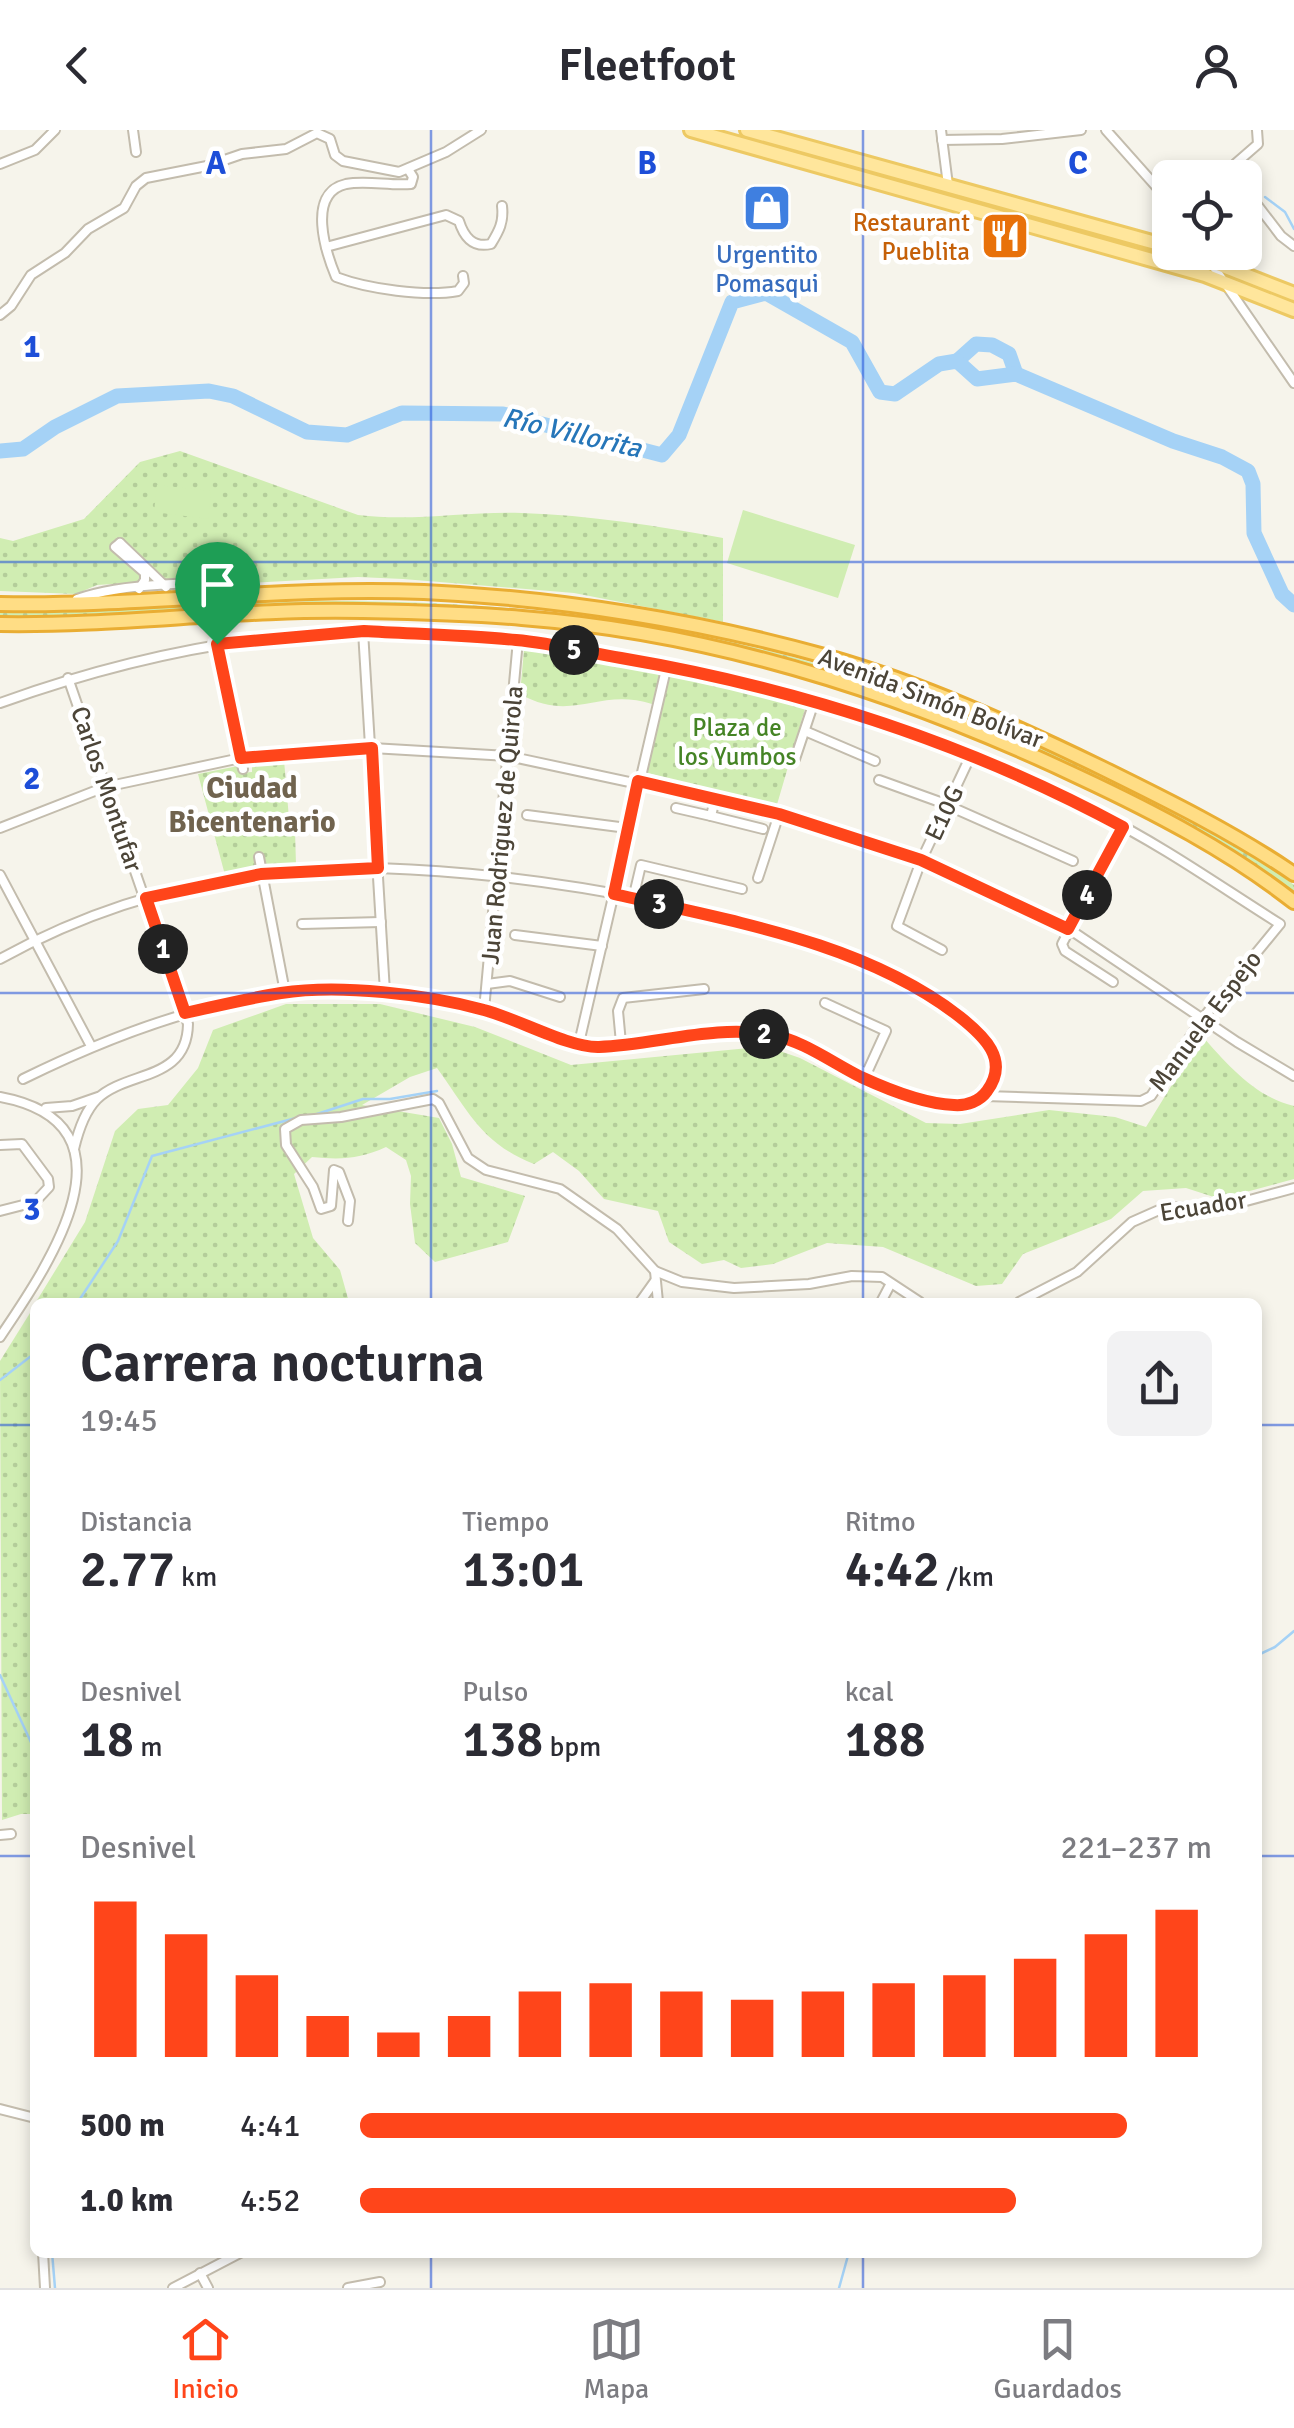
<!DOCTYPE html>
<html lang="es">
<head>
<meta charset="utf-8">
<style>
  :root { --surface:#fff; --page:#f2f2f3; --text:#2b2b33; --muted:#7c7c81; --line:#e1e1e2; --accent:#ff451a }
  body { margin:0; font-family:Signika,sans-serif; background:var(--page); color:var(--text); height:100vh; display:flex; flex-direction:column; font-size:38px; white-space:nowrap }
  * { box-sizing:border-box; margin:0 }
  p { font-size:32px; color:var(--muted) }
  .icon { flex:none; width:55px; height:55px; fill:none; stroke:currentColor; stroke-width:2; stroke-linecap:round; stroke-linejoin:round }
  .map { position:relative; flex:1; overflow:hidden }
  .drawer { position:absolute; left:30px; top:1168px; width:1232px; height:960px; display:flex; flex-direction:column; background:var(--surface); border-radius:15px; box-shadow:0 5px 15px #0003 }
  .drawer>* { flex:none }
  .fabs { position:absolute; left:1152px; top:30px; display:grid; gap:20px }
  .fabs a { display:grid; place-items:center; width:110px; height:110px; border-radius:15px; background:var(--surface); box-shadow:0 5px 15px #0003; font-size:50px }
  .pin { position:absolute; display:grid; place-items:center; width:85px; height:85px; color:#fff; margin:-102px -42px; border-radius:50% 50% 50% 0; rotate:-45deg; box-shadow:0 0 10px #0007 }
  .pin .icon { rotate:45deg }
  .km { position:absolute; width:50px; height:50px; margin:-25px; border-radius:50%; background:#222; color:#fff; font-size:28px; line-height:50px; text-align:center }
  .round { display:grid; place-items:center; flex:none; width:105px; height:105px; border-radius:15px; background:var(--page) }
  .head { display:flex; align-items:center; justify-content:space-between; height:170px; padding:0 50px }
  h1 { font-size:55px; font-weight:600; line-height:75px }
  .stats { display:grid; grid-template-columns:repeat(3,1fr); gap:15px; height:170px; padding:10px 50px }
  .stats div { display:grid; align-content:center }
  .stats b { font-size:50px; font-weight:600 }
  .stats small { font-size:28px; font-weight:400 }
  .stats p { font-size:28px }
  .chart { height:280px; padding:20px 50px }
  .chart p { display:flex; justify-content:space-between }
  .chart svg { width:100%; height:180px; margin-top:10px; stroke:var(--accent); stroke-width:6 }
  ul { padding:0 50px; list-style:none; font-size:32px }
  li { display:grid; grid-template-columns:160px 120px 1fr; align-items:center; height:75px }
  li i { height:25px; border-radius:12px; background:var(--accent) }
  header { display:flex; justify-content:space-between; align-items:center; height:130px; padding:0 50px; background:var(--surface); font-size:45px; font-weight:600 }
  .menu { display:flex; justify-content:space-around; align-items:center; height:140px; border-top:2px solid var(--line); background:var(--surface); font-size:28px; color:var(--muted) }
  .menu a { display:grid; justify-items:center; gap:5px }
  .menu .active { color:var(--accent) }
  .map>svg:first-child { display:block }
  .grass { fill:url(#grass-dots) }
  .pitch { fill:#d0edb2 }
  .lines { fill:none; stroke-linecap:round; stroke-linejoin:round }
  .stream { stroke:#a5d2f6; stroke-width:2.5 }
  .river { stroke:#a5d2f6; stroke-width:15 }
  .minor-casing { stroke:#c3bcad; stroke-width:12 }
  .primary-casing { stroke:#edc963; stroke-width:18 }
  .trunk-casing { stroke:#e9ad33; stroke-width:18 }
  .minor { stroke:#fff; stroke-width:8 }
  .primary { stroke:#ffe69c; stroke-width:12 }
  .trunk { stroke:#ffdd85; stroke-width:12 }
  .route-casing { stroke:#fff; stroke-width:20 }
  .route { stroke:#ff451a; stroke-width:12 }
  .grid { fill:none; stroke:#1d4ed8; stroke-width:2.5; stroke-opacity:0.55 }
  .labels { text-anchor:middle; dominant-baseline:central; stroke-width:9; stroke-linejoin:round; paint-order:stroke }
  .food-label { font-size:25px; fill:#c56008; stroke:#fff; text-anchor:end }
  .shop-label { font-size:25px; fill:#366cbe; stroke:#fff }
  .street-label { font-size:25px; fill:#4c4538; stroke:#fff }
  .park-label { font-size:25px; fill:#458425; stroke:#fff }
  .water-label { font-size:28px; font-style:italic; fill:#2676b9; stroke:#fff }
  .quarter-label { font-size:30px; font-weight:bold; fill:#70634e; stroke:#fff }
  .grid-label { font-size:32px; text-anchor:middle; font-weight:bold; fill:#1d4ed8; stroke:#fff; stroke-width:9; stroke-linejoin:round; paint-order:stroke }
</style>
</head>
<body>
<header><svg class="icon" aria-label="back" viewBox="0 0 24 24"><path d="M15 5l-7 7 7 7"/></svg>Fleetfoot<svg class="icon" aria-label="person" viewBox="0 0 24 24"><circle cx="12" cy="8" r="4"/><path d="M4 21q1-7 8-7t8 7"/></svg></header>
<div class="map">
<svg width="1294" height="2158" viewBox="0 0 1294 2158">
  <defs>
    <pattern id="grass-dots" width="8" height="8" patternUnits="userSpaceOnUse" patternTransform="scale(2.5)"><rect width="8" height="8" fill="#d0edb2"/><path d="M2 2h.1M6 6h.1" fill="none" stroke="#b4cd9a" stroke-width="1.8" stroke-linecap="round"/></pattern>
  </defs>
  <rect width="100%" height="100%" fill="#f6f4eb"/>
  <g class="grass">
    <path d="M180,321l178,64c55,7 109,-4 164,-2 67,2 135,13 201,25v84l-149,-29 -171,-14 -45,-2 -109,6 -39,-5 -113,7 -21,9 -76,-3v-53l13,3 71,-22 56,-57z"/>
    <path d="M312,471c285,-2 521,44 778,168 71,34 142,68 204,116v8l-52,-38 -35,-20 -201,-100 -138,-53 -158,-41 -61,-12 -339,-23 -310,12v-5z"/>
    <path d="M524,520l138,20 -10,34c-54,-17 -79,20 -132,-10z"/>
    <polygon points="671,543 807,572 776,678 644,642"/>
    <polygon points="284,630 290,700 295,700 296,735 225,745 198,644 238,636 239,643 252,642 252,634"/>
    <path d="M286,874h94l95,23 96,38 178,-17 25,1 26,9 126,65 34,1 89,-14 66,7 31,10 56,-91c26,29 53,61 92,70v73l-74,20 -34,-11 -43,3 -32,28 -88,35 -21,30 -26,2 -93,-39 -56,-4 -54,21 -32,4 -17,-8 -22,4 -33,-22 -11,-31 -54,-12 -25,-28 -26,-19 -19,12c-53,-21 -65,-52 -97,-96l-27,9 -48,28 77,13 13,26 9,33 64,19 -17,46 -73,20 -20,-19 -5,-39 1,-28 -5,-16 -20,-13c-26,12 -45,13 -74,10l-18,17 19,64 27,32 9,32h-313l49,-80 30,-91 23,-22 30,-4 30,-37 15,-38z"/>
    <polygon points="35,1175 35,1684 21,1684 2,1690 0,1231"/>
  </g>
  <g class="pitch">
    <polygon points="157,355 211,361 208,389 154,382"/>
    <polygon points="743,380 855,415 838,468 727,433"/>
  </g>
  <g class="lines">
    <g class="stream">
      <polyline points="1265,67 1285,82 1294,99"/>
      <polyline points="314,985 363,969 390,969 437,961"/>
      <polyline points="78,1172 118,1111 152,1026 296,988"/>
      <polyline points="0,1250 35,1223"/>
      <polyline points="1258,1525 1275,1517 1294,1501"/>
      <polyline points="0,1545 35,1621"/>
      <polyline points="52,2122 55,2158"/>
      <polyline points="839,2158 849,2122"/>
    </g>
    <g class="river">
      <polyline points="957,231 976,214 992,215 1009,224 1016,244"/>
      <polyline points="0,321 23,319 55,297 117,266 209,261 233,266 307,302 347,305 402,283 503,284 662,325 679,305 732,172 766,163 852,212 880,262 895,264 939,234 957,231 977,249 1016,244 1173,311 1222,327 1248,341 1253,354 1254,403 1282,464 1294,475"/>
    </g>
    <g class="minor-casing">
      <g id="minor">
        <polyline points="133,0 136,22"/>
        <polyline points="941,0 948,55"/>
        <polyline points="1106,0 1170,72"/>
        <polyline points="942,10 1002,9 1081,0"/>
        <polyline points="0,34 35,20 55,0"/>
        <path d="M408,39l5,8 -2,7c-21,2 -45,-4 -65,0 -40,9 -20,69 -10,93 32,12 89,20 122,14l6,-8 -1,-7"/>
        <polyline points="1236,48 1235,34 1258,14 1257,0"/>
        <polyline points="1245,59 1281,106 1294,116"/>
        <path d="M326,117l120,-32 13,6c5,16 14,27 32,23 8,-13 13,-22 11,-38"/>
        <polyline points="1211,133 1294,253"/>
        <polyline points="0,185 11,176 31,145 65,123 88,99 124,78 136,56 146,48 207,36 242,24 286,19 317,3 330,9 335,25 343,31 399,42 446,22 481,0"/>
        <polyline points="120,413 115,417 145,443 145,450 139,459"/>
        <polyline points="120,413 166,457"/>
        <path d="M77,469c40,-14 133,-22 173,-8"/>
        <polyline points="363,501 385,862"/>
        <polyline points="217,514 243,639"/>
        <path d="M68,548l120,346c-1,58 -61,46 -91,75 -13,13 -19,33 -23,50"/>
        <path d="M0,573c117,-42 238,-69 363,-72 77,-2 157,9 233,22 101,18 205,37 302,73 68,25 136,56 201,88 63,31 122,73 181,110l-78,95 -51,77 -10,5 -156,-5c-68,35 -154,-53 -219,-62 -41,-6 -87,3 -129,7 -14,2 -30,7 -45,5 -39,-4 -76,-30 -115,-38 -30,-5 -60,-12 -90,-16 -125,-14 -254,33 -364,87"/>
        <polyline points="805,601 875,631"/>
        <polyline points="795,629 815,569"/>
        <polyline points="879,650 940,672 1073,731"/>
        <polyline points="715,669 711,686 763,699"/>
        <polyline points="676,678 711,686"/>
        <polyline points="527,685 627,698"/>
        <polyline points="0,698 105,657 241,628 372,618 508,626 779,684 921,731 1069,799 1237,912 1294,946"/>
        <polyline points="259,727 285,862"/>
        <polyline points="0,745 91,916"/>
        <polyline points="758,748 779,684"/>
        <polyline points="633,769 641,735 742,759"/>
        <polyline points="302,794 381,792"/>
        <polyline points="515,805 602,816"/>
        <polyline points="942,820 897,796 921,731 971,625"/>
        <path d="M0,829c98,-54 206,-84 318,-90 166,-9 508,44 640,147 32,25 50,40 27,80"/>
        <polyline points="1113,852 1065,821 1062,814 1123,697"/>
        <polyline points="487,854 510,851 560,867"/>
        <polyline points="825,873 886,901 864,949"/>
        <polyline points="484,880 518,510"/>
        <polyline points="579,913 667,535"/>
        <polyline points="621,913 618,881 623,868 704,859"/>
        <path d="M0,967c145,27 49,168 0,240"/>
        <polyline points="46,978 72,976 98,967"/>
        <polyline points="0,1015 22,1014 48,1049 49,1057 35,1072 0,1081"/>
        <polyline points="348,1091 350,1071 339,1042 334,1040 331,1076 321,1079 313,1057 286,1015 285,999 301,990 341,987 433,969 439,973 468,1028 486,1040 560,1059 617,1099 655,1141 682,1152 734,1158 809,1154 852,1146 882,1147 920,1172"/>
        <polyline points="655,1141 658,1172"/>
        <polyline points="640,1172 655,1151"/>
        <polyline points="881,1172 890,1155"/>
        <polyline points="1019,1172 1077,1142 1132,1092 1159,1080 1177,1077 1213,1080 1294,1058"/>
        <polyline points="0,1705 11,1704"/>
        <polyline points="0,1979 35,1988"/>
        <polyline points="43,2122 45,2158"/>
        <polyline points="200,2143 208,2158"/>
        <polyline points="173,2158 242,2122"/>
        <polyline points="348,2158 380,2152"/>
      </g>
    </g>
    <g class="primary-casing">
      <g id="primary">
        <polyline points="691,0 1205,145 1294,180"/>
        <polyline points="747,0 1170,117"/>
        <polyline points="1187,122 1294,164"/>
      </g>
    </g>
    <g class="trunk-casing">
      <g id="trunk">
        <path d="M0,474c141,3 282,-18 424,-12 133,6 276,29 404,65 95,27 185,68 274,111 65,32 132,65 192,106"/>
        <path d="M0,494c121,2 242,-16 363,-13 53,1 106,2 159,7 193,15 382,76 557,159 75,35 150,74 215,125"/>
      </g>
    </g>
    <use href="#minor" class="minor"/>
    <use href="#primary" class="primary"/>
    <use href="#trunk" class="trunk"/>
  </g>
  <g class="lines">
    <g class="route-casing">
      <path id="route" d="M364,501c50,3 101,4 152,9 35,3 70,12 105,18 176,30 345,84 502,169l-55,102 -147,-69 -142,-46 -141,-33 -24,113c116,27 250,48 346,123 24,19 50,43 27,74 -7,10 -20,15 -33,14 -29,-1 -67,-16 -93,-28 -30,-15 -57,-36 -89,-42 -57,-11 -116,10 -173,12 -30,1 -83,-29 -115,-37 -58,-16 -144,-26 -203,-17 -32,5 -64,13 -96,20l-39,-115 115,-24 117,-6 -6,-120 -131,10 -24,-114z"/>
    </g>
    <use href="#route" class="route"/>
  </g>
  <path class="grid" d="M431,0v1172M863,0v1172M0,432h1294M0,863h1294M0,1295h35M1258,1295h36M0,1726h35M1258,1726h36M431,2122v36M863,2122v36"/>
  <defs>
    <g id="shop-square" transform="scale(2.5)"><rect x="-9" y="-9" width="18" height="18" rx="4" fill="#3f7fe0" stroke="#fff"/><path d="M-5-2.5h2.3a2.7 3.5 0 0 1 5.4 0H5L5.5 6h-11ZM-1.5-2.5h3a1.5 2.3 0 0 0-3 0Z" fill="#fff"/></g>
    <g id="restaurant-square" transform="scale(2.5)"><rect x="-9" y="-9" width="18" height="18" rx="4" fill="#e8710a" stroke="#fff"/><path d="M-5-6h1v4h1v-4h1v4h1v-4h1v5L-1.5 .5V6h-2V.5L-5-1ZM5-6V6H3V1.5H1.5Q1.5-4 5-6Z" fill="#fff"/></g>
  </defs>
  <g fill-rule="evenodd">
    <use href="#shop-square" x="767" y="78"/>
    <use href="#restaurant-square" x="1005" y="106"/>
  </g>
  <g class="labels">
    <g class="food-label">
      <text x="970" y="92">Restaurant<tspan x="970" dy="29">Pueblita</tspan></text>
    </g>
    <g class="shop-label">
      <text x="767" y="124">Urgentito<tspan x="767" dy="29">Pomasqui</tspan></text>
    </g>
    <g class="street-label">
      <text transform="translate(931 568) rotate(21)">Avenida Simón Bolívar</text>
      <text transform="translate(107 659) rotate(71)">Carlos Montufar</text>
      <text transform="translate(944 683) rotate(-65)">E10G</text>
      <text transform="translate(502 695) rotate(-85)">Juan Rodriguez de Quirola</text>
      <text transform="translate(1205 891) rotate(-53)">Manuela Espejo</text>
      <text transform="translate(1203 1076) rotate(-9)">Ecuador</text>
    </g>
    <g class="park-label">
      <text x="737" y="597">Plaza de<tspan x="737" dy="29">los Yumbos</tspan></text>
    </g>
    <g class="water-label">
      <text transform="translate(572 303) rotate(13)">Río Villorita</text>
    </g>
    <g class="quarter-label">
      <text x="252" y="658">Ciudad<tspan x="252" dy="34">Bicentenario</tspan></text>
    </g>
  </g>
  <g class="grid-label">
    <text x="216" y="44">A</text>
    <text x="647" y="44">B</text>
    <text x="1078" y="44">C</text>
    <text x="32" y="227">1</text>
    <text x="32" y="659">2</text>
    <text x="32" y="1090">3</text>
  </g>
</svg>
<div class="fabs">
<a><svg class="icon" aria-label="locate" viewBox="0 0 24 24"><circle cx="12" cy="12" r="6"/><path d="M12 2v4M12 18v4M2 12h4M18 12h4"/></svg></a>
</div>
<div class="pin" style="left:217px;top:514px;background:#1e9e55"><svg class="icon" aria-label="arrive" viewBox="0 0 24 24"><path d="M6 21V4h12l-3 4 3 4H6"/></svg></div>
<b class="km" style="left:163px;top:819px">1</b>
<b class="km" style="left:764px;top:904px">2</b>
<b class="km" style="left:659px;top:774px">3</b>
<b class="km" style="left:1087px;top:765px">4</b>
<b class="km" style="left:574px;top:520px">5</b>
<section class="drawer">
<div class="head"><div><h1>Carrera nocturna</h1><p>19:45</p></div><a class="round"><svg class="icon" aria-label="share" viewBox="0 0 24 24"><path d="M12 15V3M7 8l5-5 5 5M5 13v7h14v-7"/></svg></a></div>
<div class="stats">
<div><p>Distancia</p><b>2.77<small> km</small></b></div>
<div><p>Tiempo</p><b>13:01</b></div>
<div><p>Ritmo</p><b>4:42<small> /km</small></b></div>
</div>
<div class="stats">
<div><p>Desnivel</p><b>18<small> m</small></b></div>
<div><p>Pulso</p><b>138<small> bpm</small></b></div>
<div><p>kcal</p><b>188</b></div>
</div>
<div class="chart"><p><span>Desnivel</span>221–237 m</p>
<svg viewBox="0 0 160 44" preserveAspectRatio="none"><path d="M5 44V6M15 44V14M25 44V24M35 44V34M45 44V38M55 44V34M65 44V28M75 44V26M85 44V28M95 44V30M105 44V28M115 44V26M125 44V24M135 44V20M145 44V14M155 44V8"/></svg>
</div>
<ul>
<li><b>500 m</b>4:41<i style="width:90%"></i></li>
<li><b>1.0 km</b>4:52<i style="width:77%"></i></li>
</ul>
</section>
</div>
<nav class="menu">
<a class="active"><svg class="icon" aria-label="home" viewBox="0 0 24 24"><path d="M3 11l9-7 9 7M6 9v11h12V9"/></svg>Inicio</a>
<a><svg class="icon" aria-label="map" viewBox="0 0 24 24"><path d="M3 6l6-2 6 2 6-2v14l-6 2-6-2-6 2zM9 4v14M15 6v14"/></svg>Mapa</a>
<a><svg class="icon" aria-label="saved" viewBox="0 0 24 24"><path d="M7 4h10v16l-5-4-5 4z"/></svg>Guardados</a>
</nav>
</body>
</html>
